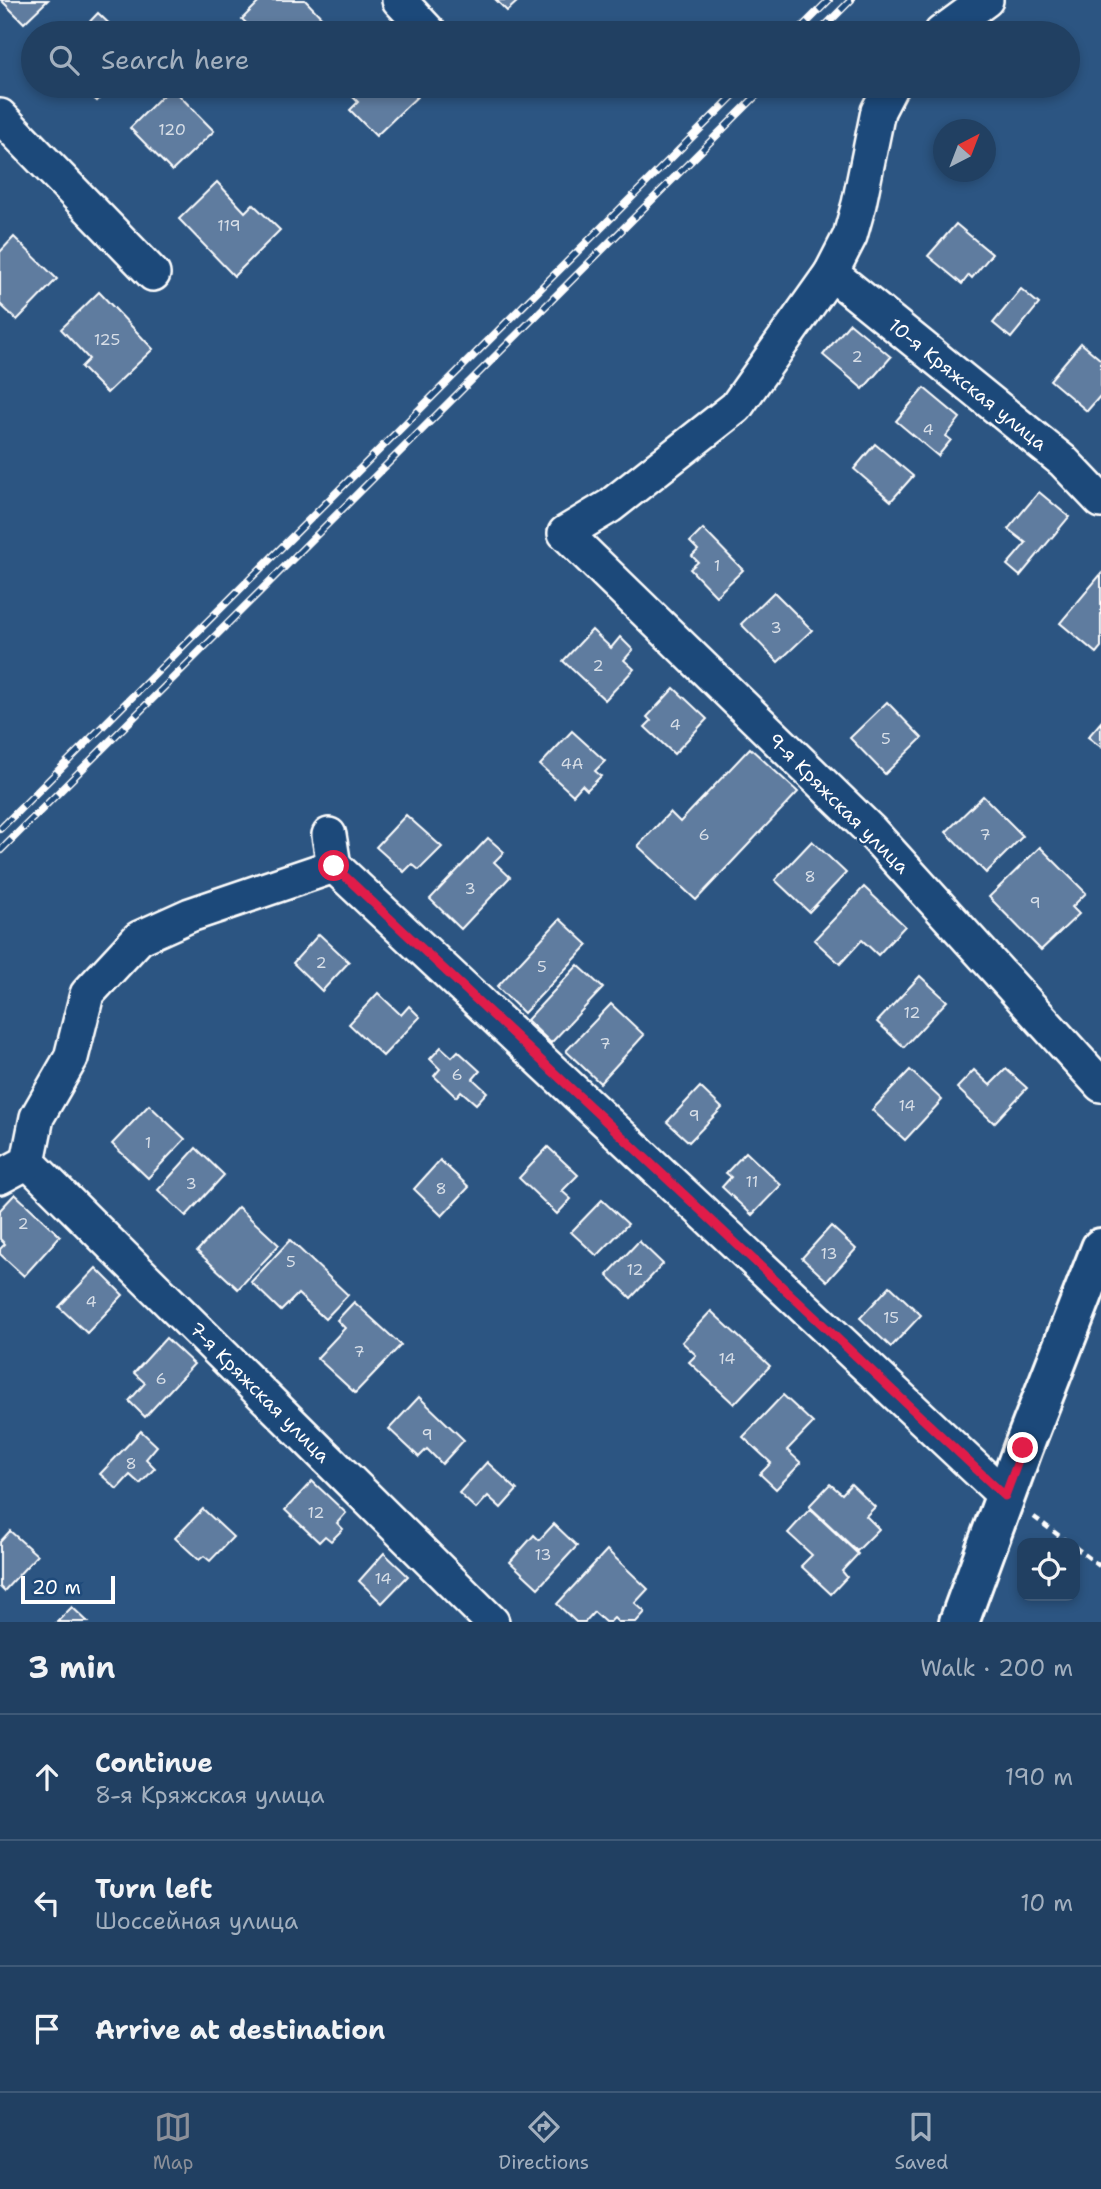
<!DOCTYPE html>
<meta charset="utf-8">
<style>
:root{--surface:#214062;--page:#294768;--text:#f1f3f6;--muted:#a2afbe;--line:#3e5977;--accent:#8c9099}
body{margin:0;font-family:"Shantell Sans",sans-serif;background:var(--page);color:var(--text)}
.controls{position:absolute;right:21px;bottom:21px;display:grid;overflow:hidden;border-radius:14px;box-shadow:0 4px 10px #0003}
.controls button{width:63px;height:63px;display:grid;place-items:center;padding:0;border:0;border-bottom:2px solid var(--line);background:var(--surface);color:var(--text);font:35px sans-serif}
.compass{position:absolute;left:933px;top:119px;width:63px;height:63px;border-radius:50%;background:var(--surface);box-shadow:0 4px 10px #0003;rotate:42deg}
.scale{position:absolute;left:21px;bottom:18px;width:94px;box-sizing:border-box;padding-left:7px;border:4px solid #fff;border-top:0;font-size:19px;line-height:24px;white-space:nowrap;color:#fff;-webkit-text-stroke:5px #1f4a7a;paint-order:stroke}
.stop{position:absolute;width:21px;height:21px;margin:-16px;border:5px solid #e11d48;border-radius:50%;background:#fff}
.stop.end{background:#e11d48;border-color:#fff;box-shadow:0 2px 7px #0008}
.list{margin:0;padding:0;list-style:none}
h2{display:flex;justify-content:space-between;align-items:center;height:91px;margin:0;padding:0 28px;font-size:30px}
h2 small{font-size:23px;font-weight:400;color:var(--muted)}
.list li{display:grid;grid-template-columns:46px 1fr auto;gap:21px;align-items:center;box-sizing:border-box;height:126px;padding:0 28px;border-top:2px solid var(--line)}
.list b{display:block;font-size:26px;white-space:nowrap}
.list p{margin:0;font-size:23px;white-space:nowrap;color:var(--muted)}
.list em{font-size:23px;font-style:normal;color:var(--muted)}
.icon{flex:none;width:38px;height:38px;fill:none;stroke:currentColor;stroke-width:2;stroke-linecap:round;stroke-linejoin:round}
.map{position:relative;flex:none;width:1101px;height:1622px;overflow:hidden}
.search{position:absolute;background:var(--surface);box-shadow:0 4px 10px #0003;left:21px;right:21px;top:21px;height:77px;display:flex;align-items:center;gap:18px;box-sizing:border-box;padding:0 24px;border-radius:38px;color:var(--muted);font-size:26px}
.sheet{height:469px;background:var(--surface)}
nav{display:flex;justify-content:space-around;align-items:center;box-sizing:border-box;height:98px;border-top:2px solid var(--line);background:var(--surface);font-size:19px;color:var(--muted)}
nav a{display:grid;justify-items:center;gap:4px}
nav .on{color:var(--accent)}
.map>svg:first-child{display:block}
</style>
<div class="map">
<svg width="1101" height="1622" viewBox="0 0 1101 1622">
<rect width="100%" height="100%" fill="#2c5582"/>
<filter id="ink" filterUnits="userSpaceOnUse"><feTurbulence type="fractalNoise" baseFrequency=".0143" numOctaves="2"/><feDisplacementMap in="SourceGraphic" scale="14" xChannelSelector="R" yChannelSelector="G"/><feConvolveMatrix kernelMatrix="1 2 1 2 8 2 1 2 1" color-interpolation-filters="sRGB"/></filter>
<g filter="url(#ink)">
<g fill="#5e7c9f" stroke="#fff" stroke-width="2">
<path d="M1,0H48L24,23Z"/>
<path d="M261,0H305L326,22L314,33H256L242,19Z"/>
<path d="M496,0H519L507,11Z"/>
<path d="M98,13L119,33H79Z"/>
<path d="M80,86H111L97,101Z"/>
<path d="M342,86H416L422,92L376,136L350,110L358,102Z"/>
<path d="M171,87L214,131L172,171L130,128Z"/>
<path d="M217,182L245,212L253,204L280,230L234,276L179,219Z"/>
<path d="M956,224L992,254L972,278L969,275L962,284L928,256Z"/>
<path d="M14,237L57,279L17,320L0,304V252Z"/>
<path d="M1021,289L1039,304L1011,338L993,323Z"/>
<path d="M99,292L153,349L107,393L81,367L89,359L61,329Z"/>
<path d="M850,323L891,357L863,389L823,355Z"/>
<path d="M1081,343L1101,360V395L1087,411L1050,380Z"/>
<path d="M924,388L960,418L946,436L951,440L938,456L896,421Z"/>
<path d="M875,444L913,476L891,501L854,469Z"/>
<path d="M1039,492L1069,517L1020,576L1007,565L1026,543L1008,529Z"/>
<path d="M703,529L743,570L716,596L690,569L698,562L692,556L698,550L690,542Z"/>
<path d="M1101,574V647L1096,653L1060,623Z"/>
<path d="M774,592L812,630L778,662L741,624Z"/>
<path d="M592,630L611,648L620,637L633,650L624,660L634,669L605,700L563,661Z"/>
<path d="M674,688L707,719L674,754L645,727L651,721L647,717Z"/>
<path d="M887,702L922,738L885,774L850,738Z"/>
<path d="M1101,722V747L1088,737Z"/>
<path d="M572,731L605,761L595,771L601,776L587,790L582,785L573,795L540,765Z"/>
<path d="M750,748L798,792L696,900L638,846L670,812L680,822Z"/>
<path d="M983,796L1023,836L986,873L946,832Z"/>
<path d="M406,815L442,847L419,870L412,864L404,872L376,847Z"/>
<path d="M488,838L504,852L494,862L510,877L461,929L430,899Z"/>
<path d="M812,841L846,873L809,912L775,880Z"/>
<path d="M1040,847L1086,893L1072,907L1079,914L1041,950L989,897Z"/>
<path d="M864,887L905,926L878,955L862,940L840,964L814,940Z"/>
<path d="M560,919L588,945L524,1013L497,987Z"/>
<path d="M319,934L349,962L322,991L293,963Z"/>
<path d="M578,965L603,988L551,1043L527,1020Z"/>
<path d="M920,976L947,1001L904,1047L877,1022Z"/>
<path d="M378,993L401,1015L409,1006L420,1017L383,1056L349,1024Z"/>
<path d="M611,1004L644,1035L600,1083L566,1051Z"/>
<path d="M441,1047L452,1057L458,1051L480,1071L473,1079L487,1092L476,1104L461,1091L456,1097L434,1076L440,1069L430,1059Z"/>
<path d="M1006,1069L1027,1088L994,1123L957,1088L974,1070L990,1085Z"/>
<path d="M910,1070L942,1100L905,1140L872,1110Z"/>
<path d="M700,1087L722,1108L689,1142L667,1122Z"/>
<path d="M149,1105L185,1139L148,1178L112,1144Z"/>
<path d="M548,1147L578,1175L562,1191L571,1199L557,1214L519,1178Z"/>
<path d="M196,1148L224,1175L186,1216L158,1190Z"/>
<path d="M746,1152L781,1185L752,1215L722,1187L731,1177L726,1173Z"/>
<path d="M440,1160L469,1187L442,1216L414,1189Z"/>
<path d="M15,1194L60,1236L24,1276L0,1254V1249L5,1244L0,1239V1210Z"/>
<path d="M602,1200L628,1224L597,1256L571,1232Z"/>
<path d="M238,1207L279,1245L238,1289L197,1251Z"/>
<path d="M831,1226L856,1249L827,1281L802,1258Z"/>
<path d="M290,1240L348,1295L325,1319L298,1294L281,1311L251,1282Z"/>
<path d="M639,1241L663,1264L631,1298L607,1275Z"/>
<path d="M96,1268L123,1295L87,1333L59,1307Z"/>
<path d="M890,1286L921,1315L891,1347L860,1318Z"/>
<path d="M354,1302L401,1345L355,1393L317,1358L345,1328L337,1320Z"/>
<path d="M711,1311L770,1366L734,1404L689,1362L696,1355L682,1342Z"/>
<path d="M166,1338L194,1364L145,1417L129,1401L145,1383L134,1373Z"/>
<path d="M783,1395L813,1423L787,1450L801,1463L776,1489L760,1474L771,1463L743,1437Z"/>
<path d="M419,1397L464,1440L442,1464L427,1449L419,1457L389,1429Z"/>
<path d="M141,1431L157,1446L146,1459L155,1468L140,1484L130,1475L117,1489L100,1474Z"/>
<path d="M487,1462L517,1490L501,1508L488,1496L476,1509L459,1493Z"/>
<path d="M312,1481L346,1513L337,1523L343,1529L331,1541L325,1536L319,1542L285,1510Z"/>
<path d="M830,1484L842,1494L851,1484L875,1507L866,1516L879,1529L857,1551L809,1506Z"/>
<path d="M203,1509L233,1537L210,1561L204,1556L199,1560L175,1538Z"/>
<path d="M810,1509L858,1554L842,1571L847,1577L831,1594L801,1566L812,1555L788,1533Z"/>
<path d="M554,1524L577,1546L538,1588L510,1562L534,1535L539,1540Z"/>
<path d="M10,1531L37,1555L4,1591L0,1587V1542Z"/>
<path d="M607,1550L648,1589L635,1603L645,1612L636,1622H618L614,1618L610,1622H605L594,1612L585,1622H576L557,1604Z"/>
<path d="M384,1553L408,1576L382,1603L359,1581Z"/>
<path d="M72,1607L88,1622H57Z"/>
</g>
<g fill="none" stroke-linecap="round" stroke-linejoin="round">
<defs>
<g id="minor">
<path d="M399,0L429,32"/>
<path d="M941,33L986,0"/>
<path d="M891,86L878,111L859,204L850,236L831,273L736,407L610,506L565,533L870,830L1101,1085"/>
<path d="M0,116L153,274"/>
<path d="M831,273L1063,461L1101,501"/>
<path d="M334,866L1005,1496"/>
<path d="M28,1162L492,1622"/>
<path d="M0,1177L28,1162L37,1117L71,1058L87,994L139,938L190,915L334,866L329,835"/>
</g>
<path id="major" d="M959,1622L1023,1448L1101,1248"/>
</defs>
<use href="#minor" stroke="#fff" stroke-width="38"/>
<use href="#major" stroke="#fff" stroke-width="44"/>
<g stroke="#fff" stroke-width="4.5" stroke-dasharray="7 5" stroke-linecap="butt">
<path d="M1034,1517L1069,1543"/>
<path d="M1075,1547L1101,1567"/>
</g>
<use href="#minor" stroke="#1f4a7a" stroke-width="33"/>
<use href="#major" stroke="#1f4a7a" stroke-width="38"/>
<defs>
<g id="rail">
<path d="M796,33L829,0"/>
<path d="M818,33L851,0"/>
<path d="M0,829L743,86"/>
<path d="M0,851L766,86"/>
</g>
</defs>
<use href="#rail" stroke="#fff" stroke-width="8"/>
<use href="#rail" stroke="#1f4a7a" stroke-width="5" stroke-dasharray="16" stroke-linecap="butt"/>
</g>
</g>
<g fill="none" stroke-linecap="round" stroke-linejoin="round" filter="url(#ink)">
<path stroke="#e11d48" stroke-width="9" d="M334,866L1005,1496L1023,1448"/>
</g>
<g text-anchor="middle" stroke-width="5" stroke-linejoin="round" paint-order="stroke">
<g font-size="16" fill="#d7dee7">
<text x="172" y="135">120</text>
<text x="229" y="231">119</text>
<text x="107" y="345">125</text>
<text x="857" y="362">2</text>
<text x="928" y="435">4</text>
<text x="717" y="571">1</text>
<text x="776" y="633">3</text>
<text x="598" y="671">2</text>
<text x="675" y="730">4</text>
<text x="886" y="744">5</text>
<text x="572" y="769">4А</text>
<text x="704" y="840">6</text>
<text x="985" y="840">7</text>
<text x="810" y="882">8</text>
<text x="470" y="894">3</text>
<text x="1035" y="908">9</text>
<text x="321" y="968">2</text>
<text x="542" y="972">5</text>
<text x="912" y="1018">12</text>
<text x="605" y="1049">7</text>
<text x="457" y="1080">6</text>
<text x="907" y="1111">14</text>
<text x="694" y="1121">9</text>
<text x="148" y="1148">1</text>
<text x="752" y="1187">11</text>
<text x="191" y="1189">3</text>
<text x="441" y="1194">8</text>
<text x="23" y="1229">2</text>
<text x="829" y="1259">13</text>
<text x="291" y="1267">5</text>
<text x="635" y="1275">12</text>
<text x="91" y="1307">4</text>
<text x="891" y="1323">15</text>
<text x="359" y="1357">7</text>
<text x="727" y="1364">14</text>
<text x="161" y="1384">6</text>
<text x="427" y="1440">9</text>
<text x="131" y="1469">8</text>
<text x="316" y="1518">12</text>
<text x="543" y="1560">13</text>
<text x="383" y="1584">14</text>
</g>
<g font-size="19" fill="#fff" stroke="#1f4a7a">
<text transform="translate(968 384) rotate(39)" y="7">10-я Кряжская улица</text>
<text transform="translate(839 803) rotate(45)" y="7">9-я Кряжская улица</text>
<text transform="translate(260 1392) rotate(45)" y="7">7-я Кряжская улица</text>
</g>
</g>
</svg>
<div class="controls">
<button><svg class="icon" aria-label="locate" viewBox="0 0 24 24"><circle cx="12" cy="12" r="6"/><path d="M12 2v4M12 18v4M2 12h4M18 12h4"/></svg></button>
</div>
<svg class="compass" viewBox="-18 -18 36 36"><path d="M0-13l5 13h-10z" fill="#e53935"/><path d="M0 13l5-13h-10z" fill="#a2afbe"/></svg>
<div class="scale">20 m</div>
<div class="stop" style="left:334px;top:866px"></div>
<div class="stop end" style="left:1023px;top:1448px"></div>
<div class="search"><svg class="icon" aria-label="search" viewBox="0 0 24 24"><circle cx="10" cy="10" r="6"/><path d="M15 15l6 6"/></svg>Search here</div>
</div>
<section class="sheet">
<h2>3 min<small>Walk · 200 m</small></h2>
<ul class="list">
<li><svg class="icon" aria-label="ahead" viewBox="0 0 24 24"><path d="M12 20V5M6 11l6-6 6 6"/></svg><div><b>Continue</b><p>8-я Кряжская улица</p></div><em>190 m</em></li>
<li><svg class="icon" aria-label="left" viewBox="0 0 24 24"><path d="M17 20v-9H6M10 6l-5 5 5 5"/></svg><div><b>Turn left</b><p>Шоссейная улица</p></div><em>10 m</em></li>
<li><svg class="icon" aria-label="arrive" viewBox="0 0 24 24"><path d="M6 21V4h12l-3 4 3 4H6"/></svg><div><b>Arrive at destination</b></div></li>
</ul>
</section>
<nav>
<a class="on"><svg class="icon" aria-label="map" viewBox="0 0 24 24"><path d="M3 6l6-2 6 2 6-2v14l-6 2-6-2-6 2zM9 4v14M15 6v14"/></svg>Map</a>
<a><svg class="icon" aria-label="directions" viewBox="0 0 24 24"><path d="M12 3l9 9-9 9-9-9zM9 14v-3h6M13 9l2 2-2 2"/></svg>Directions</a>
<a><svg class="icon" aria-label="saved" viewBox="0 0 24 24"><path d="M7 4h10v16l-5-4-5 4z"/></svg>Saved</a>
</nav>
